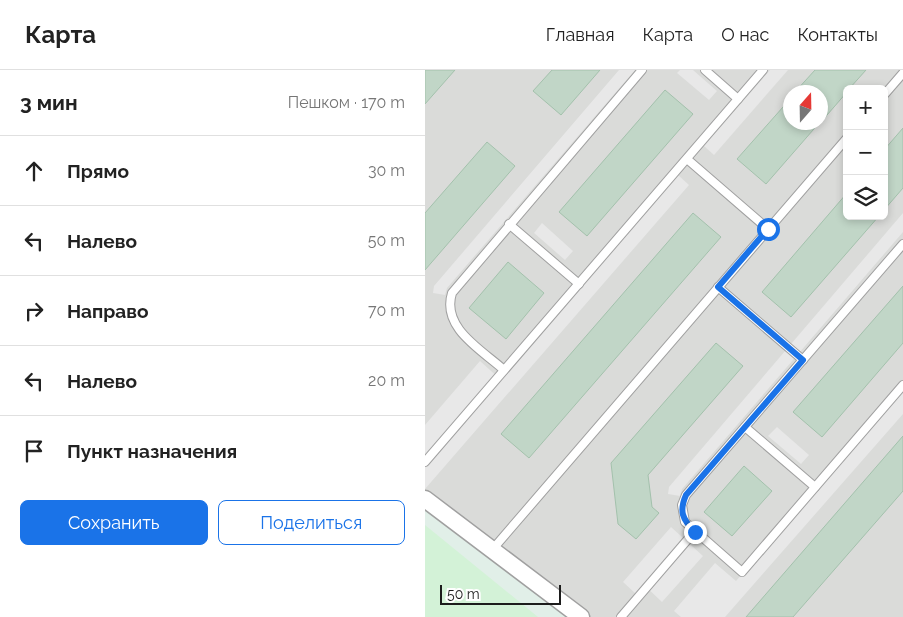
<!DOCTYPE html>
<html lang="ru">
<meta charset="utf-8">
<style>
:root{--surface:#fff;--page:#f6f6f6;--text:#222;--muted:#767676;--line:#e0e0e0;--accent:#1a73e8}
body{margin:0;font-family:Raleway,sans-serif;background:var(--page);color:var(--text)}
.controls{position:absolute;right:15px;top:15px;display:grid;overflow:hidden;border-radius:8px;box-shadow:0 2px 8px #0003}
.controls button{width:45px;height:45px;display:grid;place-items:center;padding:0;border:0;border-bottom:1px solid var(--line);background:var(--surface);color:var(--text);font:25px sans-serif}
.compass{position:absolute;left:358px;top:15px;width:45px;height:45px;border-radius:50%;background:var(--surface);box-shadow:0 2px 8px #0003;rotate:20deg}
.scale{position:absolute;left:15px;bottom:12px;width:121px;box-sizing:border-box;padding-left:5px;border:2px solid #1c1c1c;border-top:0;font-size:14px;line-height:18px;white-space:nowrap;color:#1c1c1c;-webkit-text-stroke:4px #fff;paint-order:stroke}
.stop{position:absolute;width:15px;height:15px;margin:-11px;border:4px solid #1a73e8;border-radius:50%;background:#fff}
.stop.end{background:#1a73e8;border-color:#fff;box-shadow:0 1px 5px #0008}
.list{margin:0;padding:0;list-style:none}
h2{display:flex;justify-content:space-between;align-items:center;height:65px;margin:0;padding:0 20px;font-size:21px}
h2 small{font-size:16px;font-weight:400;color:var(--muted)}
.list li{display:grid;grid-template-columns:32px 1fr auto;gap:15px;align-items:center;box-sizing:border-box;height:70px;padding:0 20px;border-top:1px solid var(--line)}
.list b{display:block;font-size:19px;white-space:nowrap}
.list em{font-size:16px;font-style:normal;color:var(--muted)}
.actions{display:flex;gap:10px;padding:15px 20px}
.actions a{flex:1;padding:11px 0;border:1px solid var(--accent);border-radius:8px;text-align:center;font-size:18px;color:var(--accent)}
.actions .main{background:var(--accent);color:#fff}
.icon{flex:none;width:28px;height:28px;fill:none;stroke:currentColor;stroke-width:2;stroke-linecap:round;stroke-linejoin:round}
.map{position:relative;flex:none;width:478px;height:547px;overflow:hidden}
header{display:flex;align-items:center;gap:30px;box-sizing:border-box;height:70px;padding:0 25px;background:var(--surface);border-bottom:1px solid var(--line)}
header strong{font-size:24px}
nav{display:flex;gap:28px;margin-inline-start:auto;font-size:18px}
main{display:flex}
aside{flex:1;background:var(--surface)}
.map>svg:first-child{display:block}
</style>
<header>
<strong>Карта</strong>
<nav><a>Главная</a><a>Карта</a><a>О нас</a><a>Контакты</a></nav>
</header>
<main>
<aside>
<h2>3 мин<small>Пешком · 170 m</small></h2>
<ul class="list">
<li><svg class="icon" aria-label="ahead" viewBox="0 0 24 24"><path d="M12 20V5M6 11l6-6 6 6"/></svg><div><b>Прямо</b></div><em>30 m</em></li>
<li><svg class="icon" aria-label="left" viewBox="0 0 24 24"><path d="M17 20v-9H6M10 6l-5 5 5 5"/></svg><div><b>Налево</b></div><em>50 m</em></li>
<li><svg class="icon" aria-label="right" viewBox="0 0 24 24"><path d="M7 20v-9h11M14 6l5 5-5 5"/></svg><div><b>Направо</b></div><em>70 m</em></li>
<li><svg class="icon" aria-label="left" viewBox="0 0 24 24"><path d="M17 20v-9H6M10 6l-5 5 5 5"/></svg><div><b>Налево</b></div><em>20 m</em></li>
<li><svg class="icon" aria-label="arrive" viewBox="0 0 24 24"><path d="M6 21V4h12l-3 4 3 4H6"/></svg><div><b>Пункт назначения</b></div></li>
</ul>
<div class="actions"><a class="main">Сохранить</a><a>Поделиться</a></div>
</aside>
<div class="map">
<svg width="478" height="547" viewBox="0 0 478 547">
<rect width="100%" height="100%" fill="#e1efe8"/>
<path fill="#dadbd9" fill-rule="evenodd" d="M0,0H478V547H146L0,438ZM422,19H459V146H422ZM366,22H396V52H366Z"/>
<path fill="#d3f2d7" d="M0,455L113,547H0Z"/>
<g fill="#e8e8e8">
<path d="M194,0H210L22,218L20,225L8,223L9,216Z"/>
<path d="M255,0H268L292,21L284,30L252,3Z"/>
<path d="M345,0H363L289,85L279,76Z"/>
<path d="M253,105L264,115L0,419V355L55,291L76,310Z"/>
<path d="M478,143V162L257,419L255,426L243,424L244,417Z"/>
<path d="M117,153L148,181L140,190L109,163Z"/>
<path d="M478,321V344L300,547H256L249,541L290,493L311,511Z"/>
<path d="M352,357L384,385L376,394L343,366Z"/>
<path d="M246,457L278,486L237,532L219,515L211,524L198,512Z"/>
</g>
<g fill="#c1d6c7" stroke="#a3c1ac">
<path d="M0,0H30L0,34Z"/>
<path d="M127,0H175L136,45L108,21Z"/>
<path d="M390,0H441L424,19H422V22L396,52V22H370Z"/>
<path d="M240,20L268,44L162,166L134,142Z"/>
<path d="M366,28V52H395L341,114L312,89Z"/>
<path d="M478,58V118L459,140V80Z"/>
<path d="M62,72L90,96L0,200V143Z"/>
<path d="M422,123V146H454L366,247L337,222Z"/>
<path d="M268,143L296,167L104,388L76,364Z"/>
<path d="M83,192L119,223L81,269L44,238Z"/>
<path d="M478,216V273L397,367L368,342Z"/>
<path d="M291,273L318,296L223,405L227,437L234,443L211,469L193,454L186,393Z"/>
<path d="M478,366V421L368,547H321Z"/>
<path d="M319,396L347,421L307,466L279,442Z"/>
</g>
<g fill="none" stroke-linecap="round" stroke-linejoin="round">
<defs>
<g id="lane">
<path d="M280,0L313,29"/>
<path d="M459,25L478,3"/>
<path d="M262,89L343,159"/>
<path d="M84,154L154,214"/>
<path d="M478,174L261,425L257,435L260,452L317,502L478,315"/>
<path d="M293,217L378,290"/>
<path d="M79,300C57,280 16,258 27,223L217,0"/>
<path d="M320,357L390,417"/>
<path d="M0,392L338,0"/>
<path d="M67,480L422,68"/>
<path d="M196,547L270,461"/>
</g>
<path id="street" d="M0,429L156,547"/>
</defs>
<use href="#lane" stroke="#a0a0a0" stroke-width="10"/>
<use href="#street" stroke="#a0a0a0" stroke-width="19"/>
<use href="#lane" stroke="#fff" stroke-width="8"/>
<use href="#street" stroke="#fff" stroke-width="16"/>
</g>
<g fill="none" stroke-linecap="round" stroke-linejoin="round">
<path stroke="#1a73e8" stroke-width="6" d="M270,462C257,449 254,441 261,425L378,290L293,217L343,159"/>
</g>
</svg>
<div class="controls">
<button>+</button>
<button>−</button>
<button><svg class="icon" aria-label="layers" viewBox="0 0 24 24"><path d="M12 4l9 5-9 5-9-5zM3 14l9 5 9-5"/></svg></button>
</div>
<svg class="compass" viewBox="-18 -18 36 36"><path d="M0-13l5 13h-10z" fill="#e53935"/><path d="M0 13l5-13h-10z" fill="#767676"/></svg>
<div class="scale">50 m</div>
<div class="stop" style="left:343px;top:159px"></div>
<div class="stop end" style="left:270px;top:462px"></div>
</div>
</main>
